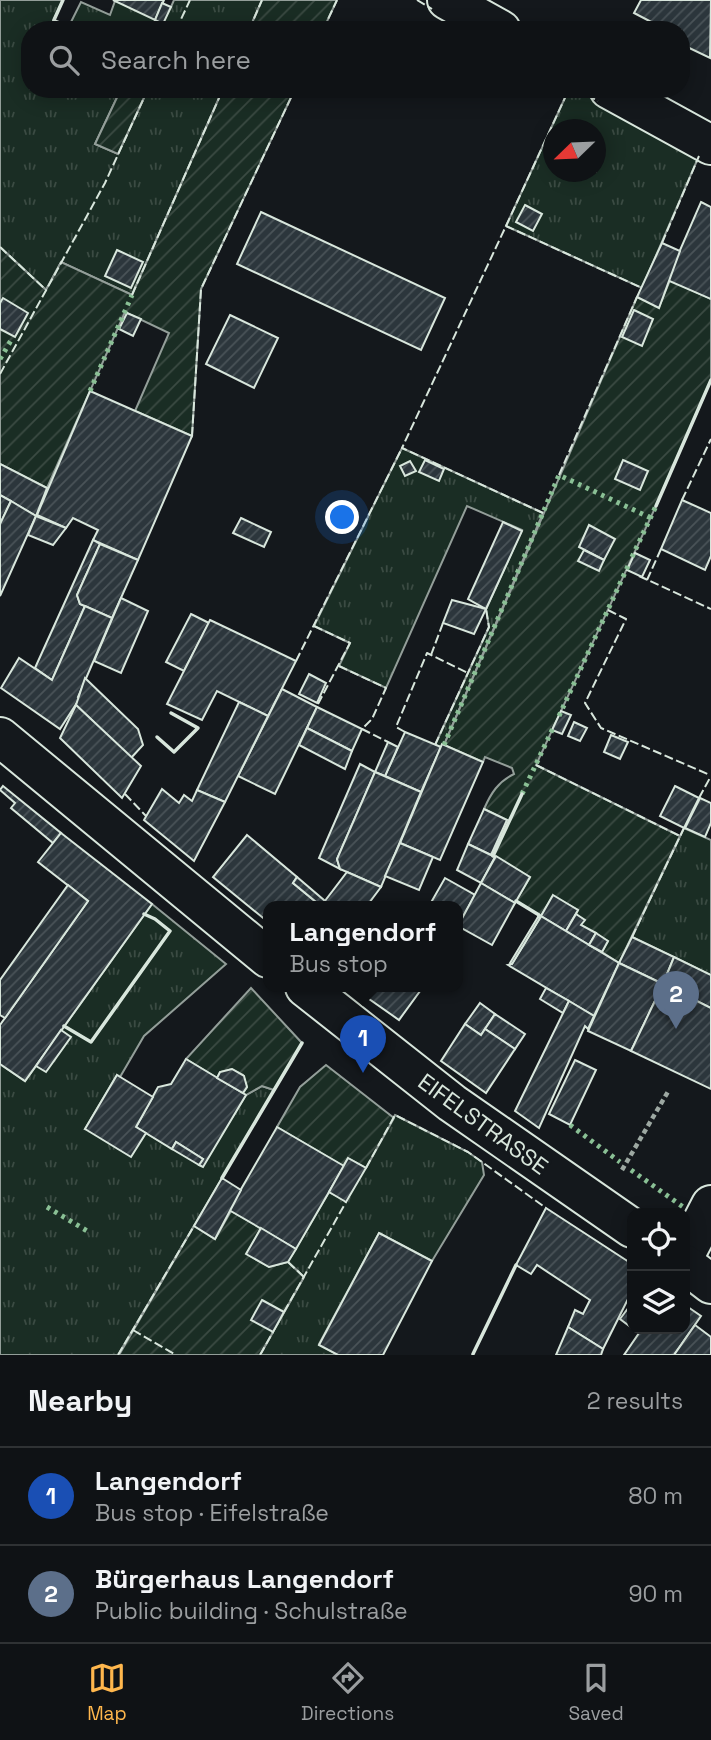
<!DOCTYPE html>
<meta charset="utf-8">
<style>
:root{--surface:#0f1215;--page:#1d2022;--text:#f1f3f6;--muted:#9b9ea0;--line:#2f3234;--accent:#ffb74d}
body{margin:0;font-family:"Space Grotesk",sans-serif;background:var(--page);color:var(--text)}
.controls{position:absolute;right:21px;bottom:21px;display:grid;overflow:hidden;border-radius:14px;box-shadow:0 4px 18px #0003}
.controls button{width:63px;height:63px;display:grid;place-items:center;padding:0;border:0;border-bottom:2px solid var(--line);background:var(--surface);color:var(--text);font:35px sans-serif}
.compass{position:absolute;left:543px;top:119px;width:63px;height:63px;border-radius:50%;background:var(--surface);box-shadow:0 4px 18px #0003;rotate:247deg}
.you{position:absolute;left:343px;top:518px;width:24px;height:24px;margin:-18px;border:5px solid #fff;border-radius:50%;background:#1a73e8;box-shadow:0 0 0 10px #1a73e833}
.badge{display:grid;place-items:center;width:46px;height:46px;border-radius:50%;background:var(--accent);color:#fff;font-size:23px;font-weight:700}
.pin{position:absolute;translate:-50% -58px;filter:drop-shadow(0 2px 4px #0008)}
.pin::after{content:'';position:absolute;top:37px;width:24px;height:21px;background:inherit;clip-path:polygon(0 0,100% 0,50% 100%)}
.popup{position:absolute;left:263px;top:901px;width:200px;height:91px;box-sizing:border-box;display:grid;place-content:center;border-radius:14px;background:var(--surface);filter:drop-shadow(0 2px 5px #0005);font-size:23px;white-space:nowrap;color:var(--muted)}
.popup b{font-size:26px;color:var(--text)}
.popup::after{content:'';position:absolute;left:50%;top:100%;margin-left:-14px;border:14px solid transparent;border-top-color:var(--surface)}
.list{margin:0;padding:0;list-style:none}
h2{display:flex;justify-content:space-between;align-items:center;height:91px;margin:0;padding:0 28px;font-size:30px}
h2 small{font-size:23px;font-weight:400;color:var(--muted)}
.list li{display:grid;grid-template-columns:46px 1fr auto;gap:21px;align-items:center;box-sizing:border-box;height:98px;padding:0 28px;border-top:2px solid var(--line)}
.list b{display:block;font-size:26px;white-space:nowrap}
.list p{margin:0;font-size:23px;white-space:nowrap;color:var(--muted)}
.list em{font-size:23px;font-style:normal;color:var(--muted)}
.icon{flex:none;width:38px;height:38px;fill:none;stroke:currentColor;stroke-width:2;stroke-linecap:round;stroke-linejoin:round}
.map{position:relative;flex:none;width:711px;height:1355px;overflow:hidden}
.search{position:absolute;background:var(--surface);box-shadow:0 4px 18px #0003;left:21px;right:21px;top:21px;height:77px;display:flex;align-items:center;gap:18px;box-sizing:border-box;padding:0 24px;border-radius:28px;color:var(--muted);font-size:26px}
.sheet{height:287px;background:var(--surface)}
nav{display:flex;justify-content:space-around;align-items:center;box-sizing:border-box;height:98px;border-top:2px solid var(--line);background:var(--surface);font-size:19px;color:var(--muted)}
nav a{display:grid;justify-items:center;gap:4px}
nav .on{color:var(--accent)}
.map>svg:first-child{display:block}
</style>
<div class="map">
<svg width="711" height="1355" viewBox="0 0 711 1355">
<defs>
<pattern id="grass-tufts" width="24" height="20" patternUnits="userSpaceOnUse" patternTransform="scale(1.75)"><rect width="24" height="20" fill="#1a2d24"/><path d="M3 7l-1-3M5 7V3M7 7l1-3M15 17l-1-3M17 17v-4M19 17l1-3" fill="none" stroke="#3b4b43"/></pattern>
<pattern id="garden-furrows" width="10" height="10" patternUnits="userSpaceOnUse" patternTransform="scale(1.75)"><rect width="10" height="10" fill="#1a2d24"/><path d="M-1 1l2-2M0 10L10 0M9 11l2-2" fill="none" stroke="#3b4b43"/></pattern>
<pattern id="building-hatch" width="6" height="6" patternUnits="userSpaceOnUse" patternTransform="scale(1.75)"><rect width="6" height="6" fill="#2c363c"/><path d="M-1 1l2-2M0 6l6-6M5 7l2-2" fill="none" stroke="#4a5358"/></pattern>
</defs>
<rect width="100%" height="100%" fill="#14181c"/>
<g fill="url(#grass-tufts)" stroke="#939e99" stroke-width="2" fill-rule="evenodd">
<path d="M0,0H63L49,30H30V72L26,79L30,81V89H121L95,144L118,154L148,89H223L132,295L61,262L46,290L0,247Z"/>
<path d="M174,0H262L249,30H67L81,2L110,15L115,1L171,7Z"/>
<path d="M569,89H576L699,156L642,288L506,226ZM554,130H596V172H554Z"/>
<path d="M402,448L543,513L444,745L441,747L435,745L489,627L486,609L522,530L467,506L386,688L339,666L350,643L314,626Z"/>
<path d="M684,828L711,840V975L632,937Z"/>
<path d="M152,904L226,964L144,1036L120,1077L117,1075L85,1129L146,1133L202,1166L246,1095L262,1086L274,1090L118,1355H0V1064L25,1081Z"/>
<path d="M395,1115L468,1152L482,1162L484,1175L432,1261L379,1233L319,1344L338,1355H260L304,1277L288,1262L329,1192L346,1201Z"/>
</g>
<g fill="url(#garden-furrows)" stroke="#939e99" stroke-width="2">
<path d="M262,0H337L323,30H249Z"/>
<path d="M121,89H148L118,154L95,144Z"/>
<path d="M223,89H295L201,289L192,436L135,411L169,333L125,312L47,488L0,464V247L46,290L61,262L132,295Z"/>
<path d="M670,280L711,299V380L656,506L536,765L680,836L619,963L602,952L608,941L581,925L576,914L578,910L553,896L541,916L516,901L530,877L491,855L507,820L484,809C491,793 498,782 514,774L512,768L485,757L483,762L444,745L637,297L659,307Z"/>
<path d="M251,988L302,1043L274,1090L262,1086L246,1095L243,1093L247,1087L243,1075L232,1069L220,1072L217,1078L186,1059Z"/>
<path d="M326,1065L394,1118L366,1168L348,1158L343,1166L277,1127L300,1087Z"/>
<path d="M231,1211L261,1228L247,1254L269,1267L288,1262L304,1277L260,1355H119L194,1226L215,1239Z"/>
</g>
<g fill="url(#building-hatch)" stroke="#d8e6dc" stroke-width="2">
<path d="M113,0H164L155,20Z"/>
<path d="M641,0H711L710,58L681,44V30H662L663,28L634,13Z"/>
<path d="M162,3L171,7L163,24L155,20Z"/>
<path d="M54,20L69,26L67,30H49Z"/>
<path d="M701,202L711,207V299L667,280Z"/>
<path d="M525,205L542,214L533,231L516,222Z"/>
<path d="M261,212L445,298L421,350L237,264Z"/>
<path d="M662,243L680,251L659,308L637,297Z"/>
<path d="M117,250L143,262L131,288L105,276Z"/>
<path d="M3,298L28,313L15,337L0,329V303Z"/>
<path d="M634,310L653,319L642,346L622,337Z"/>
<path d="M127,313L141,319L133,336L119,329Z"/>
<path d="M230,315L278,338L254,388L206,364Z"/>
<path d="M90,391L192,436L138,560L93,540L98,530L73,518L66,528L37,515Z"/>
<path d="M425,460L444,469L439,481L419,472Z"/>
<path d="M623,460L648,471L640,490L615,479Z"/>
<path d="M410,461L416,471L405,476L400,466Z"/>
<path d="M0,464L47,488L36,516L0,495Z"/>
<path d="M0,495L11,501L0,524Z"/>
<path d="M682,500L711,513V556L705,570L661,549Z"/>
<path d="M11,501L36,516L0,596V524Z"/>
<path d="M36,516L66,528L53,545L28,535Z"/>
<path d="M241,518L271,532L264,547L233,533Z"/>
<path d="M503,522L522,531L486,609L468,599Z"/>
<path d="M589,525L615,539L604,560L579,547Z"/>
<path d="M93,540L100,544L77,595L80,604L85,606L52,680L35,668Z"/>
<path d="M100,544L138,560L112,618L80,604L77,595Z"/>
<path d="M584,550L604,560L599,571L578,561Z"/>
<path d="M635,553L650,560L642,577L627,570Z"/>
<path d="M121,598L148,611L121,673L94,661Z"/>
<path d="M452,600L486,609L474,634L443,623Z"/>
<path d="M85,606L112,618L78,697L80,698L60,729L1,688L19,658L52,680Z"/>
<path d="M191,614L209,623L184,671L166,662Z"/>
<path d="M210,620L296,661L268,716L217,691L202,720L167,704Z"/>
<path d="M309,674L326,683L317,703L299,694Z"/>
<path d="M85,678L138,729L143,745L131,758L76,705Z"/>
<path d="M282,689L317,707L275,794L238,776Z"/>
<path d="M239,702L268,716L225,802L197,790Z"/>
<path d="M76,705L141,766L122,798L60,738Z"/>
<path d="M317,707L362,729L352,751L307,728Z"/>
<path d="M561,711L571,715L562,734L552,730Z"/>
<path d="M574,722L587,728L580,741L568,736Z"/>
<path d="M307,728L352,751L345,769L299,745Z"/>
<path d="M405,732L441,747L421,792L385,776Z"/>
<path d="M611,735L628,742L620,759L604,752Z"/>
<path d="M388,742L398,747L385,776L375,772Z"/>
<path d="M442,744L483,762L440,860L400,843Z"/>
<path d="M360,764L375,772L337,859L340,869L319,858Z"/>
<path d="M375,772L421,792L381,887L340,869L337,859Z"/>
<path d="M3,786L61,833L53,843L11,808L15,803L0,790Z"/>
<path d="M675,786L699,798L684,828L660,816Z"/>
<path d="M162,789L179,803L184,795L192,801L197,790L225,802L194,861L144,820Z"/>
<path d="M700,798L711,803V823L705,837L685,828Z"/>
<path d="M484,809L507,820L491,855L468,844Z"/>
<path d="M61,833L152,904L25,1081L0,1064V1025L88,901L38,862Z"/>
<path d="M247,835L297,877L293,883L321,906L347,872L381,887L366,907H268V922L213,877Z"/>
<path d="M400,843L433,857L419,890L385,876Z"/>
<path d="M468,844L495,857L481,883L457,870Z"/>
<path d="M496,856L530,877L515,903L481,883Z"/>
<path d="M297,877L325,901L321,906L293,883Z"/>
<path d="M445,878L475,895L458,926V907L429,906Z"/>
<path d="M481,883L515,903L492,945L458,926Z"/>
<path d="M68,885L88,901L5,1018L0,1015V980Z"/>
<path d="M553,895L578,910L566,931L541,916Z"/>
<path d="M576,914L585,920L581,925L596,933L589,945L566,931Z"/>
<path d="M539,915L619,963L594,1016L508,965L512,964L540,918L538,917Z"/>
<path d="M538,917L540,918L512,964L510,963Z"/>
<path d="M596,933L608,941L602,952L589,945Z"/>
<path d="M632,937L674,957L663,984L619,963Z"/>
<path d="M674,957L711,975V1008L663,984Z"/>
<path d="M619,963L663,984L631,1051L588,1031Z"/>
<path d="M663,984L711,1008V1089L631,1051Z"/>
<path d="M352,987H423L399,1020Z"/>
<path d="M546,988L569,1001L563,1013L540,999Z"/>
<path d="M569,1001L594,1016L588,1029L585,1026L539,1128L515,1111Z"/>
<path d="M480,1003L495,1014L481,1035L465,1024Z"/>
<path d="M495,1014L525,1034L515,1049L485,1029Z"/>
<path d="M465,1024L481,1035L485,1029L515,1049L486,1093L441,1061Z"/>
<path d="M61,1030L71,1037L46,1072L36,1066Z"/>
<path d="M186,1059L246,1095L203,1167L199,1165L203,1159L176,1142L172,1149L136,1127L158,1087L171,1084Z"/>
<path d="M575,1060L596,1070L570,1125L549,1114Z"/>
<path d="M232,1069L244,1076L247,1087L243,1093L217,1078L220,1072Z"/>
<path d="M117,1075L153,1097L136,1127L146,1133L131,1157L85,1129Z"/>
<path d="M277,1127L344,1166L296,1249L229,1210Z"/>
<path d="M176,1142L203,1159L199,1165L172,1149Z"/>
<path d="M348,1158L366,1168L346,1202L329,1192Z"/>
<path d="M222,1178L241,1190L215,1239L194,1226Z"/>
<path d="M546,1208L632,1264V1291L603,1349L568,1327L575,1310L583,1314L590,1300L537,1265L531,1274L516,1265Z"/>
<path d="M261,1228L296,1249L288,1262L269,1267L246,1254Z"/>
<path d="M379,1233L432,1261L383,1355H338L319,1345Z"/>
<path d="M262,1300L284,1312L273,1332L251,1320Z"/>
<path d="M632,1303V1328L620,1319Z"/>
<path d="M685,1305L701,1316L674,1355H624L639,1333L633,1329H685Z"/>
<path d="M695,1325L711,1337V1355H674Z"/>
<path d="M568,1327L603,1349L601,1355H556Z"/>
</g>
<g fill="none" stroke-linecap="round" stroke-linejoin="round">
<defs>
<g id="street">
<path d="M447,0L501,30"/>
<path d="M609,89L711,145"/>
<path d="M685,1255L711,1205"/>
</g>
<g id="primary">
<path d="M0,737L268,958"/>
<path d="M305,987L452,1103L632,1228"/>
<path d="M685,1264L711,1284"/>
</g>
</defs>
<use href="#street" stroke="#d8e6dc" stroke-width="42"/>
<use href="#primary" stroke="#d8e6dc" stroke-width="42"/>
<path stroke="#9da8a2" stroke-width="4.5" stroke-dasharray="5 3.5" stroke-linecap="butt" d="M622,1170L669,1090"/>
<use href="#street" stroke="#14181c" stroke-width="38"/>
<use href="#primary" stroke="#14181c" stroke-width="38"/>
<g stroke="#8ac095" stroke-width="5" stroke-dasharray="3.5 5" stroke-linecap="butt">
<path d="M0,359L13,337"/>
<path d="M90,391L132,295"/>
<path d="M632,557L656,506"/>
<path d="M559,716L628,566"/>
<path d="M444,745L559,475L651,518"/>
<path d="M522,794L553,728"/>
<path d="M570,1125L620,1162"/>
<path d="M631,1170L686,1209"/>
<path d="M47,1207L89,1232"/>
</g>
<g stroke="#d8e6dc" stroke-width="2" stroke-dasharray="9 3.5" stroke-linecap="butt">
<path d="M417,0L432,9"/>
<path d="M176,30L190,0"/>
<path d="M249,30L262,0"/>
<path d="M323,30L337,0"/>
<path d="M576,89L598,101"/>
<path d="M506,226L569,89"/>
<path d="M662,243L699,156"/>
<path d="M0,247L46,290"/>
<path d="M132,295L223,89"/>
<path d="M0,374L105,183L148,89"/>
<path d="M192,436L201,289L295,89"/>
<path d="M559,475L637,297"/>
<path d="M682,500L711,439"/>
<path d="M543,513L402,448L506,226L642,288"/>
<path d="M639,576L711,609"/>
<path d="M647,580L661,549"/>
<path d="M608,610L626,619L585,703L601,728L710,775"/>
<path d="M314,626L350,643L318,704"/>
<path d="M431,655L443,623"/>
<path d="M296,661L402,448"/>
<path d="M339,666L386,688L372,719L362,729L388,742"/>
<path d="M405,732L396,727L427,653L468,673"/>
<path d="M435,745L489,627L486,609"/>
<path d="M536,765L680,836"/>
<path d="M125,794L146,816"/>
<path d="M699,798L711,776"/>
<path d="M632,937L684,828"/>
<path d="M366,1168L395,1115L468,1152L546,1208"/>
<path d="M288,1262L304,1277"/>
<path d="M284,1312L346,1202"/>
<path d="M133,1330L176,1355"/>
<path d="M118,1355L194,1226"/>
<path d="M260,1355L273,1332"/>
</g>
<g stroke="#d8e6dc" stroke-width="3.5">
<path d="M54,20L63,0"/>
<path d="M656,506L711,380"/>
<path d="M157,737L174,752L198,728L171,713"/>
<path d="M493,856L522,794"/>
<path d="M516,901L539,915"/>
<path d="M64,1026L91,1042L170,931L155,919L144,914"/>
<path d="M222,1178L302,1043"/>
<path d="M473,1354L516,1265"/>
</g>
</g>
<g text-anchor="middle" stroke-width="5" stroke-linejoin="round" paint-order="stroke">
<g font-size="23" fill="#d8e6dc" stroke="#14181c">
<text transform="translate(483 1124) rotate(36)" y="8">EIFELSTRASSE</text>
</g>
</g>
</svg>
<div class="controls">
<button><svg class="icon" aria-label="locate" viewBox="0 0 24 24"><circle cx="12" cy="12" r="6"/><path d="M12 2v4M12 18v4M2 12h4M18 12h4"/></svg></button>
<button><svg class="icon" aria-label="layers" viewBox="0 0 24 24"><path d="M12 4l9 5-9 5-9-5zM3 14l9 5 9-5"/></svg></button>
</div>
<svg class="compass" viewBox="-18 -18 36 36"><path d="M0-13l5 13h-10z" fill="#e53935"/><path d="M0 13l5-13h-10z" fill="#9b9ea0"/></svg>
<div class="you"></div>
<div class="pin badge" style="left:363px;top:1073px;background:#1a4fb4">1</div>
<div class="popup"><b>Langendorf</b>Bus stop</div>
<div class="pin badge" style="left:676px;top:1029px;background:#5c6f8a">2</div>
<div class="search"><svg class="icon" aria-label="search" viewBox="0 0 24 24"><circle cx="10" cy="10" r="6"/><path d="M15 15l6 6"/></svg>Search here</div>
</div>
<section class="sheet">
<h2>Nearby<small>2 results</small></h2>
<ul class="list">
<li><span class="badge" style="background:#1a4fb4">1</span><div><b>Langendorf</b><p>Bus stop · Eifelstraße</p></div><em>80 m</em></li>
<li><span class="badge" style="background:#5c6f8a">2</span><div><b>Bürgerhaus Langendorf</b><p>Public building · Schulstraße</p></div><em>90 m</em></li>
</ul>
</section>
<nav>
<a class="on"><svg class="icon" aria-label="map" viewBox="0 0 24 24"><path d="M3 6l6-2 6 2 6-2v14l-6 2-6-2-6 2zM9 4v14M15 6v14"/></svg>Map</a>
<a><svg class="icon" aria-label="directions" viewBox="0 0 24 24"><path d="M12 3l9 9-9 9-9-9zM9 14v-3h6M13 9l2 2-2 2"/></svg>Directions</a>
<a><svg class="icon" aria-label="saved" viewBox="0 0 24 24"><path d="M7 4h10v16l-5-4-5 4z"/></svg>Saved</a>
</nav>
